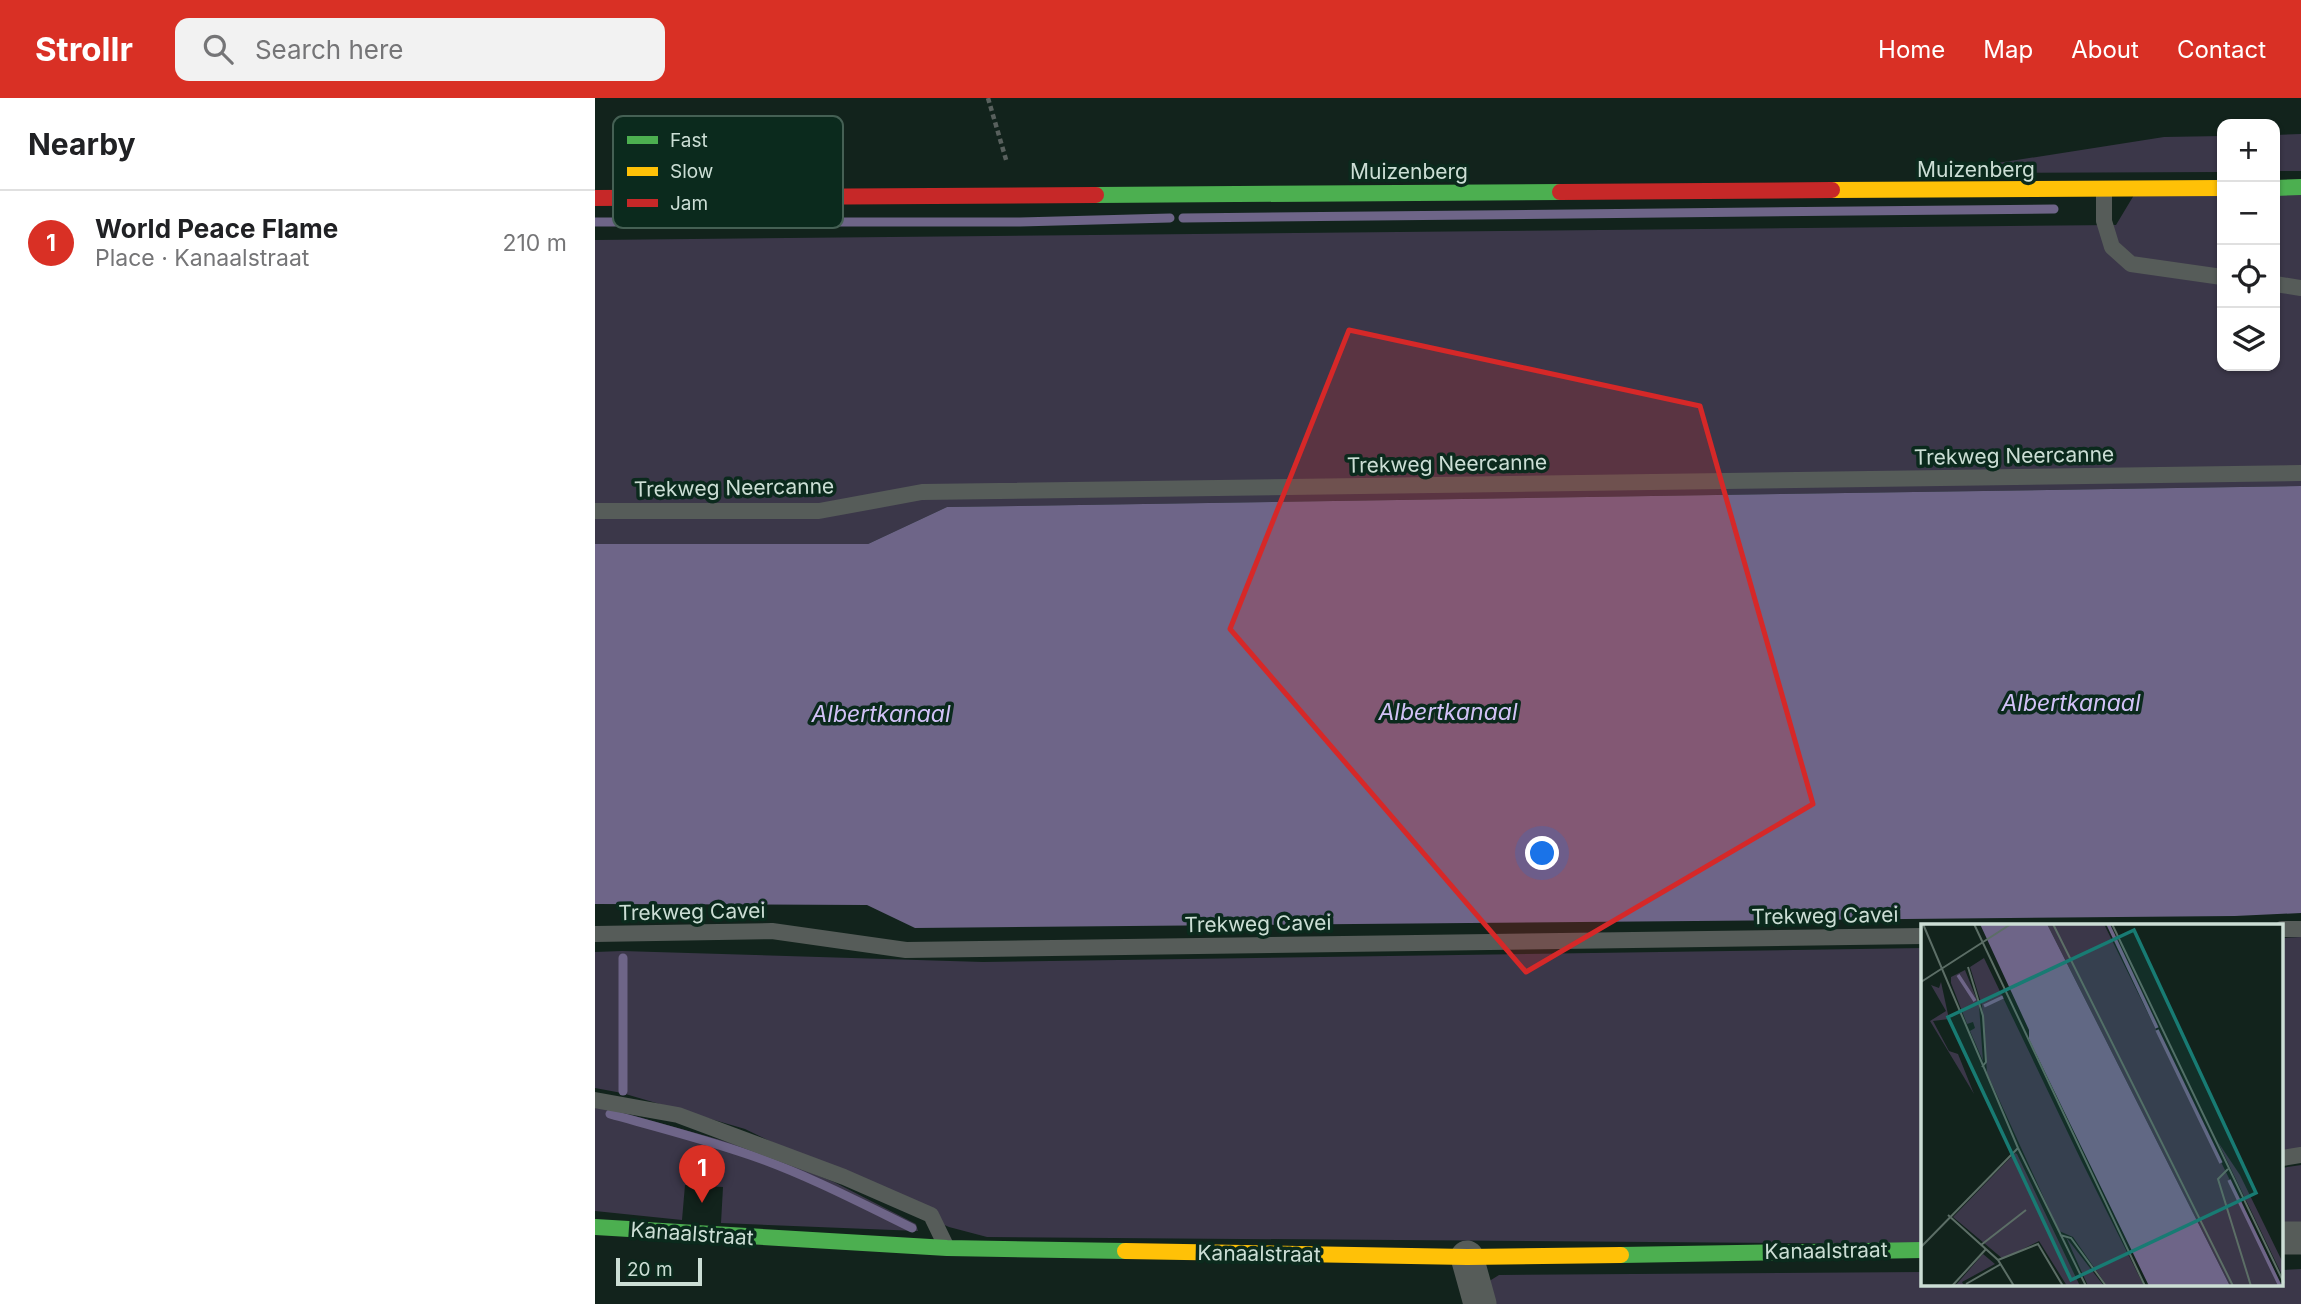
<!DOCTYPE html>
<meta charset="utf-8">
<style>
:root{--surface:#fff;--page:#f2f2f2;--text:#202124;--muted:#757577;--line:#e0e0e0;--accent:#d93025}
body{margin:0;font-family:Inter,sans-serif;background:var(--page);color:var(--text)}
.controls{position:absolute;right:21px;top:21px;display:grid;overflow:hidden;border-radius:14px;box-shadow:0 2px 5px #0004}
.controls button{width:63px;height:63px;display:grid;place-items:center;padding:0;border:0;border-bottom:2px solid var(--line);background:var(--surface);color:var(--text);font:35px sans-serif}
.scale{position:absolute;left:21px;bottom:18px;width:86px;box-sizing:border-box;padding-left:7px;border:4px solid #ccded5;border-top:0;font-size:19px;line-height:24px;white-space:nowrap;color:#ccded5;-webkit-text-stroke:5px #0b2a1d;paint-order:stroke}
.you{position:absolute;left:948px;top:756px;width:24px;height:24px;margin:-18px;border:5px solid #fff;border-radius:50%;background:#1a73e8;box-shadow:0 0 0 10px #1a73e833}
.badge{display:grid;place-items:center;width:46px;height:46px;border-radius:50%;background:var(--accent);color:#fff;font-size:23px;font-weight:700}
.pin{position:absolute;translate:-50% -58px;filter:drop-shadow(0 2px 4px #0008)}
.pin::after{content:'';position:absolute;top:37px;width:24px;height:21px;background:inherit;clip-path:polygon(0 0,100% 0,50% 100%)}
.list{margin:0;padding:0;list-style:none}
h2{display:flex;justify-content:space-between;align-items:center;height:91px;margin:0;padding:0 28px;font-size:30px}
h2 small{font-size:23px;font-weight:400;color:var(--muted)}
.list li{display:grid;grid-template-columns:46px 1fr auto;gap:21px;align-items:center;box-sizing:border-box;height:105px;padding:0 28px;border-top:2px solid var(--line)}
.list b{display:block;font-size:26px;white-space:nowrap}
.list p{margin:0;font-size:23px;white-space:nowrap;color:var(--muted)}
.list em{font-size:23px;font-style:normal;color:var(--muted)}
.icon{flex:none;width:38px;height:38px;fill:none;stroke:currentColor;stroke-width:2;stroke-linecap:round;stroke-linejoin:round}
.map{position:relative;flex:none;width:1706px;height:1206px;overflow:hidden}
header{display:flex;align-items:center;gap:42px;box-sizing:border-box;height:98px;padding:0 35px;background:var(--accent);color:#fff}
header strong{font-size:33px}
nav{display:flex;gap:38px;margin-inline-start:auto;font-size:24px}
.search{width:490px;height:63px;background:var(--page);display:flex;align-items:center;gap:18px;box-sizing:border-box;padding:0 24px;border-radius:14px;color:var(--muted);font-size:26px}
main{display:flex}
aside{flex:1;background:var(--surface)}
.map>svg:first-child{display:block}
</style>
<header>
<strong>Strollr</strong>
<div class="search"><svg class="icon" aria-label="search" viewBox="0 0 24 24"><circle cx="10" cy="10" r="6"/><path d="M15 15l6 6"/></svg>Search here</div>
<nav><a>Home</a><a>Map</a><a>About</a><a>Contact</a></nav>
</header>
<main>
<aside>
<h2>Nearby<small></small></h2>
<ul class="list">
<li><span class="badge">1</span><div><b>World Peace Flame</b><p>Place · Kanaalstraat</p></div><em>210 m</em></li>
</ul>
</aside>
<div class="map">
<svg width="1706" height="1206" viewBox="0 0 1706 1206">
<rect width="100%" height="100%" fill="#12231c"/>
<g fill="#3b3749">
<path d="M1706,36V73H1680V37Z"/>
<path d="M1627,38V74L1339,75L1569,39Z"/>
<path d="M1539,97H1627V268H1680V97H1706V388L352,409L273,446H0V142L1521,127Z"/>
<path d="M1706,839V1050L1687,1053V840Z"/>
<path d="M1328,850V1146L392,1139L354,1129L322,1115L150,1031L27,995L0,990V854L27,853L388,864Z"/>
<path d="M0,1010L15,1011L158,1051L239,1084L321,1126L323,1133L126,1125L128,1089L90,1087L87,1122L0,1113Z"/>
<path d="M1706,1067V1130L1687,1131V1070Z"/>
<path d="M1706,1171V1206H888V1187L904,1177L1328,1174V1187H1687V1172Z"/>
</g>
<path fill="#6e6588" d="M1706,388V815L1640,818L320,830L272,807L0,806V446H273L352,409Z"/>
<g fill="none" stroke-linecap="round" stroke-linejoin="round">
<g stroke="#6e6588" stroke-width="9">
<path d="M588,120L1459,111"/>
<path d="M0,124H425L575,120"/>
<path d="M28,993V860"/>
<path d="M15,1016C62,1029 109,1041 155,1057C210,1076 264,1104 317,1130"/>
</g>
<path stroke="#58605d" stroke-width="4.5" stroke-dasharray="5 3.5" stroke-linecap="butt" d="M393,0L412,65"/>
<g stroke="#565c59" stroke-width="16">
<path d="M1509,92V123L1517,149L1536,166L1627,179"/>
<path d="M1680,186L1706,190"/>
<path d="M0,413H224L327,394L1706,375"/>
<path d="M1687,831H1706"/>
<path d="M0,836L177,833L311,852L1328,838"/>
<path d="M0,1002L83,1017L249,1079L336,1117L351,1148"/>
<path d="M1687,1060L1706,1057"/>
</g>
<g stroke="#565c59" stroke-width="33">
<path d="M1687,1140H1706"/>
<path d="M872,1159L885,1206"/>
</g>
<g stroke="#4caf50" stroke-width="16">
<path d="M1680,90L1706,89"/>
<path d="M501,97L965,94"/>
<path d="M0,1129L352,1150L530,1153"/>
<path d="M1026,1157L1328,1152"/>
</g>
<g stroke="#ffc107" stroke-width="16">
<path d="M1237,92L1627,90"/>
<path d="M530,1153L872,1159L1026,1157"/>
</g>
<g stroke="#c62828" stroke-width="16">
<path d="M965,94L1237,92"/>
<path d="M0,100L501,97"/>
</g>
</g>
<path fill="#d62828" fill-opacity="0.2" stroke="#d62828" stroke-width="5" stroke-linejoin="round" d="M754,232L1105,308L1218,706L931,874L635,531Z"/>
<g text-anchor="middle" stroke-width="7" stroke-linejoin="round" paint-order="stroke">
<g font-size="21" fill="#ccded5" stroke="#0b2a1d">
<text x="1381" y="79">Muizenberg</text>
<text x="814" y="81">Muizenberg</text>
<text transform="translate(1419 358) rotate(-1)" y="7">Trekweg Neercanne</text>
<text transform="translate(852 366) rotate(-1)" y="7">Trekweg Neercanne</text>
<text transform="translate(139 390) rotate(-1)" y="7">Trekweg Neercanne</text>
<text transform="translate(97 814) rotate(-1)" y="7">Trekweg Cavei</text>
<text transform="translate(1230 818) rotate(-1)" y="7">Trekweg Cavei</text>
<text transform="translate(663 826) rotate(-1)" y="7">Trekweg Cavei</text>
<text transform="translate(97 1136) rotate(4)" y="7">Kanaalstraat</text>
<text transform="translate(1231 1153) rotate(-1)" y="7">Kanaalstraat</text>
<text transform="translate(664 1156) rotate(1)" y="7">Kanaalstraat</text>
</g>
<g font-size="23" font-style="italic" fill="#d2c2f7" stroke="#0b2a1d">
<text x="1476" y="613">Albertkanaal</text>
<text x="853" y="622">Albertkanaal</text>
<text x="286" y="624">Albertkanaal</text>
</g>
</g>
<g transform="translate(1326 826)">
<rect width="362" height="362" fill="#12231c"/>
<path d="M126,0H183L361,362H309ZM63,34L160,236L223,362H186L152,313L138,307L66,149L61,82L49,43ZM44,46L58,81L62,137L49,107L54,104L52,98L46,100L30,59V53ZM20,58L28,95L12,97L28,127L37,130L53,170L9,97L25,87L10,61L18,64ZM297,218L319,251L362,339V353ZM94,229L96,230L159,362H146L118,317L82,335L32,293ZM145,313L183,362H167ZM62,330L74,340L41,358L43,362H34Z" fill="#3b3749"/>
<path d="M59,0H126L309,362H228L108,115V106Z" fill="#6e6588"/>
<path fill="none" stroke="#6e6588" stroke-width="3.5" d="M187,0L236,104M37,51L54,77M63,82L82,73M236,106L300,239M308,256L359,362"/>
<path fill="none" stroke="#5c6e66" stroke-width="2" d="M2,0L97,224L165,362M53,0L224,362M132,0L312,362M191,0L363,359M47,43L62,92L65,138L61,143M0,58L90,0M307,245L297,255L330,362M27,291L77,336L93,362M139,311L150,314L185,362M60,321L105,286M0,323L97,224M77,336L117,320L142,362M45,360L80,340M31,362L65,325"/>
<path fill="#187b73" fill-opacity="0.15" stroke="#187b73" stroke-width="3.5" d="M213,6L335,269L150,356L27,93Z"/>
<rect width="362" height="362" fill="none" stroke="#ccded5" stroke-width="3.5"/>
</g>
<rect x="18" y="18" width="230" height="112" rx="10" fill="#0b2a1d" stroke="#456054" stroke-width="2"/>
<rect x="32" y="38" width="31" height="8" fill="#4caf50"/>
<rect x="32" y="69" width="31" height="9" fill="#ffc107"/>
<rect x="32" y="101" width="31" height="8" fill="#c62828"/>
<g font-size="19" fill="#ccded5">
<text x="75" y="49">Fast</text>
<text x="75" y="80">Slow</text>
<text x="75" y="112">Jam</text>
</g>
</svg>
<div class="controls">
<button>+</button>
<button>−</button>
<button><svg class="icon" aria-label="locate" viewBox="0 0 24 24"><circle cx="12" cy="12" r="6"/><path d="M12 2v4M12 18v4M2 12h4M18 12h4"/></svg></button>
<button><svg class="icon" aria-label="layers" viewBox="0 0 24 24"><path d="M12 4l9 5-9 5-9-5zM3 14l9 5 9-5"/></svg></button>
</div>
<div class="scale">20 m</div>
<div class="you"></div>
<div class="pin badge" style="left:107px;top:1105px">1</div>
</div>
</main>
